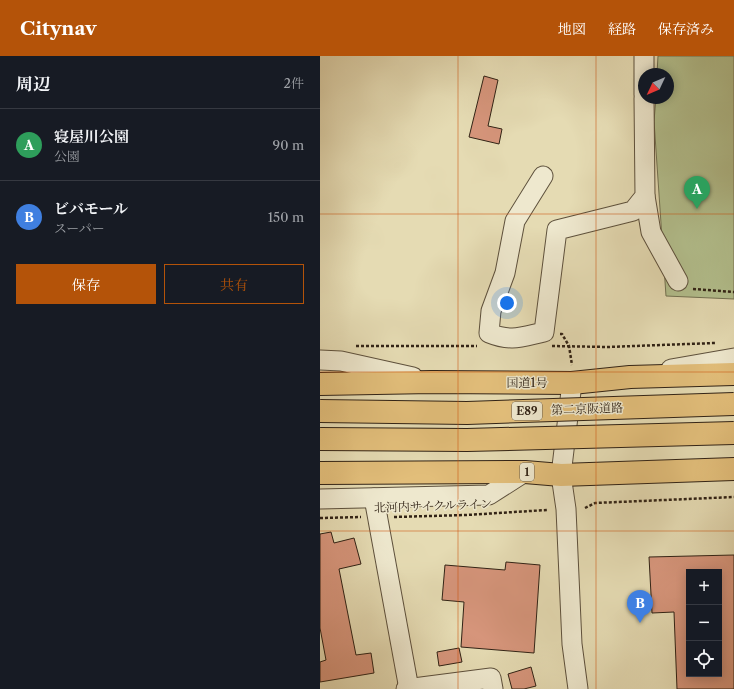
<!DOCTYPE html>
<html lang="ja">
<meta charset="utf-8">
<style>
:root{--surface:#171b24;--page:#242831;--text:#f1f3f6;--muted:#9ea1a6;--line:#363941;--accent:#b45309}
body{margin:0;font-family:"Libre Caslon Text","Noto Serif JP",serif;background:var(--page);color:var(--text)}
.controls{position:absolute;right:12px;bottom:12px;display:grid;overflow:hidden;border-radius:0px;box-shadow:0 2px 10px #0003}
.controls button{width:36px;height:36px;display:grid;place-items:center;padding:0;border:0;border-bottom:1px solid var(--line);background:var(--surface);color:var(--text);font:20px sans-serif}
.compass{position:absolute;left:318px;top:12px;width:36px;height:36px;border-radius:50%;background:var(--surface);box-shadow:0 2px 10px #0003;rotate:226deg}
.you{position:absolute;left:187px;top:247px;width:14px;height:14px;margin:-10px;border:3px solid #fff;border-radius:50%;background:#1a73e8;box-shadow:0 0 0 6px #1a73e833}
.badge{display:grid;place-items:center;width:26px;height:26px;border-radius:50%;background:var(--accent);color:#fff;font-size:13px;font-weight:700}
.pin{position:absolute;translate:-50% -33px;filter:drop-shadow(0 1px 2px #0008)}
.pin::after{content:'';position:absolute;top:21px;width:14px;height:12px;background:inherit;clip-path:polygon(0 0,100% 0,50% 100%)}
.list{margin:0;padding:0;list-style:none}
h2{display:flex;justify-content:space-between;align-items:center;height:52px;margin:0;padding:0 16px;font-size:17px}
h2 small{font-size:13px;font-weight:400;color:var(--muted)}
.list li{display:grid;grid-template-columns:26px 1fr auto;gap:12px;align-items:center;box-sizing:border-box;height:72px;padding:0 16px;border-top:1px solid var(--line)}
.list b{display:block;font-size:15px;white-space:nowrap}
.list p{margin:0;font-size:13px;white-space:nowrap;color:var(--muted)}
.list em{font-size:13px;font-style:normal;color:var(--muted)}
.actions{display:flex;gap:8px;padding:12px 16px}
.actions a{flex:1;padding:9px 0;border:1px solid var(--accent);border-radius:0px;text-align:center;font-size:14px;color:var(--accent)}
.actions .main{background:var(--accent);color:#fff}
.icon{flex:none;width:22px;height:22px;fill:none;stroke:currentColor;stroke-width:2;stroke-linecap:round;stroke-linejoin:round}
.map{position:relative;flex:none;width:414px;height:633px;overflow:hidden}
header{display:flex;align-items:center;gap:24px;box-sizing:border-box;height:56px;padding:0 20px;background:var(--accent);color:#fff}
header strong{font-size:19px}
nav{display:flex;gap:22px;margin-inline-start:auto;font-size:14px}
main{display:flex}
aside{flex:1;background:var(--surface)}
.map>svg:first-child{display:block}
</style>
<header>
<strong>Citynav</strong>
<nav><a>地図</a><a>経路</a><a>保存済み</a></nav>
</header>
<main>
<aside>
<h2>周辺<small>2件</small></h2>
<ul class="list">
<li><span class="badge" style="background:#2e9e5b">A</span><div><b>寝屋川公園</b><p>公園</p></div><em>90 m</em></li>
<li><span class="badge" style="background:#3f7fe0">B</span><div><b>ビバモール</b><p>スーパー</p></div><em>150 m</em></li>
</ul>
<div class="actions"><a class="main">保存</a><a>共有</a></div>
</aside>
<div class="map">
<svg width="414" height="633" viewBox="0 0 414 633">
<rect width="100%" height="100%" fill="#e5dbb3"/>
<filter id="stains"><feTurbulence type="fractalNoise" baseFrequency=".005" numOctaves="4"/><feColorMatrix values="0 0 0 0 .2 0 0 0 0 .09 0 0 0 0 .02 0 0 0 .5 -.17"/></filter>
<radialGradient id="worn" r=".72"><stop offset=".6" stop-color="#630" stop-opacity="0"/><stop offset="1" stop-color="#630" stop-opacity=".3"/></radialGradient>
<path fill="#b3c08e" stroke="#727152" d="M338,0H414V243L346,240L334,65L336,42H348V18H337Z"/>
<g fill="#d6957b" stroke="#302215" fill-rule="evenodd">
<path d="M164,20L178,24L168,70L182,73L179,88L149,81Z"/>
<path d="M11,476L14,487L34,482L41,508L19,513L36,599L51,597L54,617L0,626V606L6,604L0,572V478Z"/>
<path d="M414,499V633H357L354,556L332,557L329,501ZM369,516H399V618H369Z"/>
<path d="M186,506L220,509L214,597L141,591L144,546L122,544L125,509L185,514Z"/>
<path d="M139,592L142,606L119,610L117,596Z"/>
<path d="M211,611L216,630L204,633H192L188,618Z"/>
</g>
<g fill="none" stroke-linecap="round" stroke-linejoin="round">
<defs>
<g id="minor">
<path d="M324,0V39"/>
<path d="M223,120L195,165L185,217L171,255L169,277C191,286 201,281 224,276L237,174L313,155L325,140L324,42"/>
<path d="M325,140L331,176L358,225"/>
<path d="M0,304L21,305L93,321"/>
<path d="M351,313L414,302"/>
<path d="M252,327L241,419L246,453L252,588L258,633"/>
<path d="M54,442L89,633"/>
<path d="M0,443L169,439L205,416"/>
<path d="M86,633L171,622L173,633"/>
</g>
<g id="highway">
<path d="M0,328L112,326L252,327L310,321L414,318"/>
<path d="M0,417L205,416L241,419L414,413"/>
</g>
</defs>
<use href="#minor" stroke="#5d503c" stroke-width="21"/>
<use href="#highway" stroke="#302215" stroke-width="24"/>
<g stroke="#302215" stroke-width="2.5" stroke-dasharray="3 2" stroke-linecap="butt">
<path d="M373,233L414,236"/>
<path d="M240,278H242L249,290L252,309"/>
<path d="M36,290H157"/>
<path d="M232,290L288,291L395,287"/>
<path d="M265,452L275,447L414,441"/>
<path d="M74,461L146,459L227,454"/>
<path d="M0,462L41,461"/>
</g>
<use href="#minor" stroke="#eee8ce" stroke-width="19"/>
<use href="#highway" stroke="#e2be7a" stroke-width="22"/>
<defs>
<g id="highway-bridge">
<path d="M0,355L147,357L414,348"/>
<path d="M0,383L147,384L414,377"/>
</g>
</defs>
<use href="#highway-bridge" stroke="#302215" stroke-width="24" stroke-linecap="butt"/>
<use href="#highway-bridge" stroke="#e2be7a" stroke-width="22"/>
</g>
<path fill="none" stroke="#cc510d" stroke-width="1" stroke-opacity="0.55" d="M138,0V633M276,0V633M0,158H414M0,316H414M0,475H414"/>
<g text-anchor="middle" stroke-width="3" stroke-linejoin="round" paint-order="stroke">
<g fill="#eee8ce" stroke="#695d4c" stroke-width="1">
<rect x="192" y="346" width="30" height="18" rx="3"/>
<rect x="200" y="407" width="14" height="18" rx="3"/>
</g>
<g font-size="11" font-weight="bold" fill="#302215">
<text x="207" y="359">E89</text>
<text x="207" y="420">1</text>
</g>
<g font-size="12" fill="#302215" stroke="#eee8ce">
<text x="207" y="331">国道1号</text>
<text transform="translate(267 353) rotate(-2)" y="4">第二京阪道路</text>
<text transform="translate(113 450) rotate(-2)" y="4">北河内サイクルライン</text>
</g>
</g>
<rect width="100%" height="100%" filter="url(#stains)"/>
<rect width="100%" height="100%" fill="url(#worn)"/>
</svg>
<div class="controls">
<button>+</button>
<button>−</button>
<button><svg class="icon" aria-label="locate" viewBox="0 0 24 24"><circle cx="12" cy="12" r="6"/><path d="M12 2v4M12 18v4M2 12h4M18 12h4"/></svg></button>
</div>
<svg class="compass" viewBox="-18 -18 36 36"><path d="M0-13l5 13h-10z" fill="#e53935"/><path d="M0 13l5-13h-10z" fill="#9ea1a6"/></svg>
<div class="you"></div>
<div class="pin badge" style="left:377px;top:153px;background:#2e9e5b">A</div>
<div class="pin badge" style="left:320px;top:567px;background:#3f7fe0">B</div>
</div>
</main>
